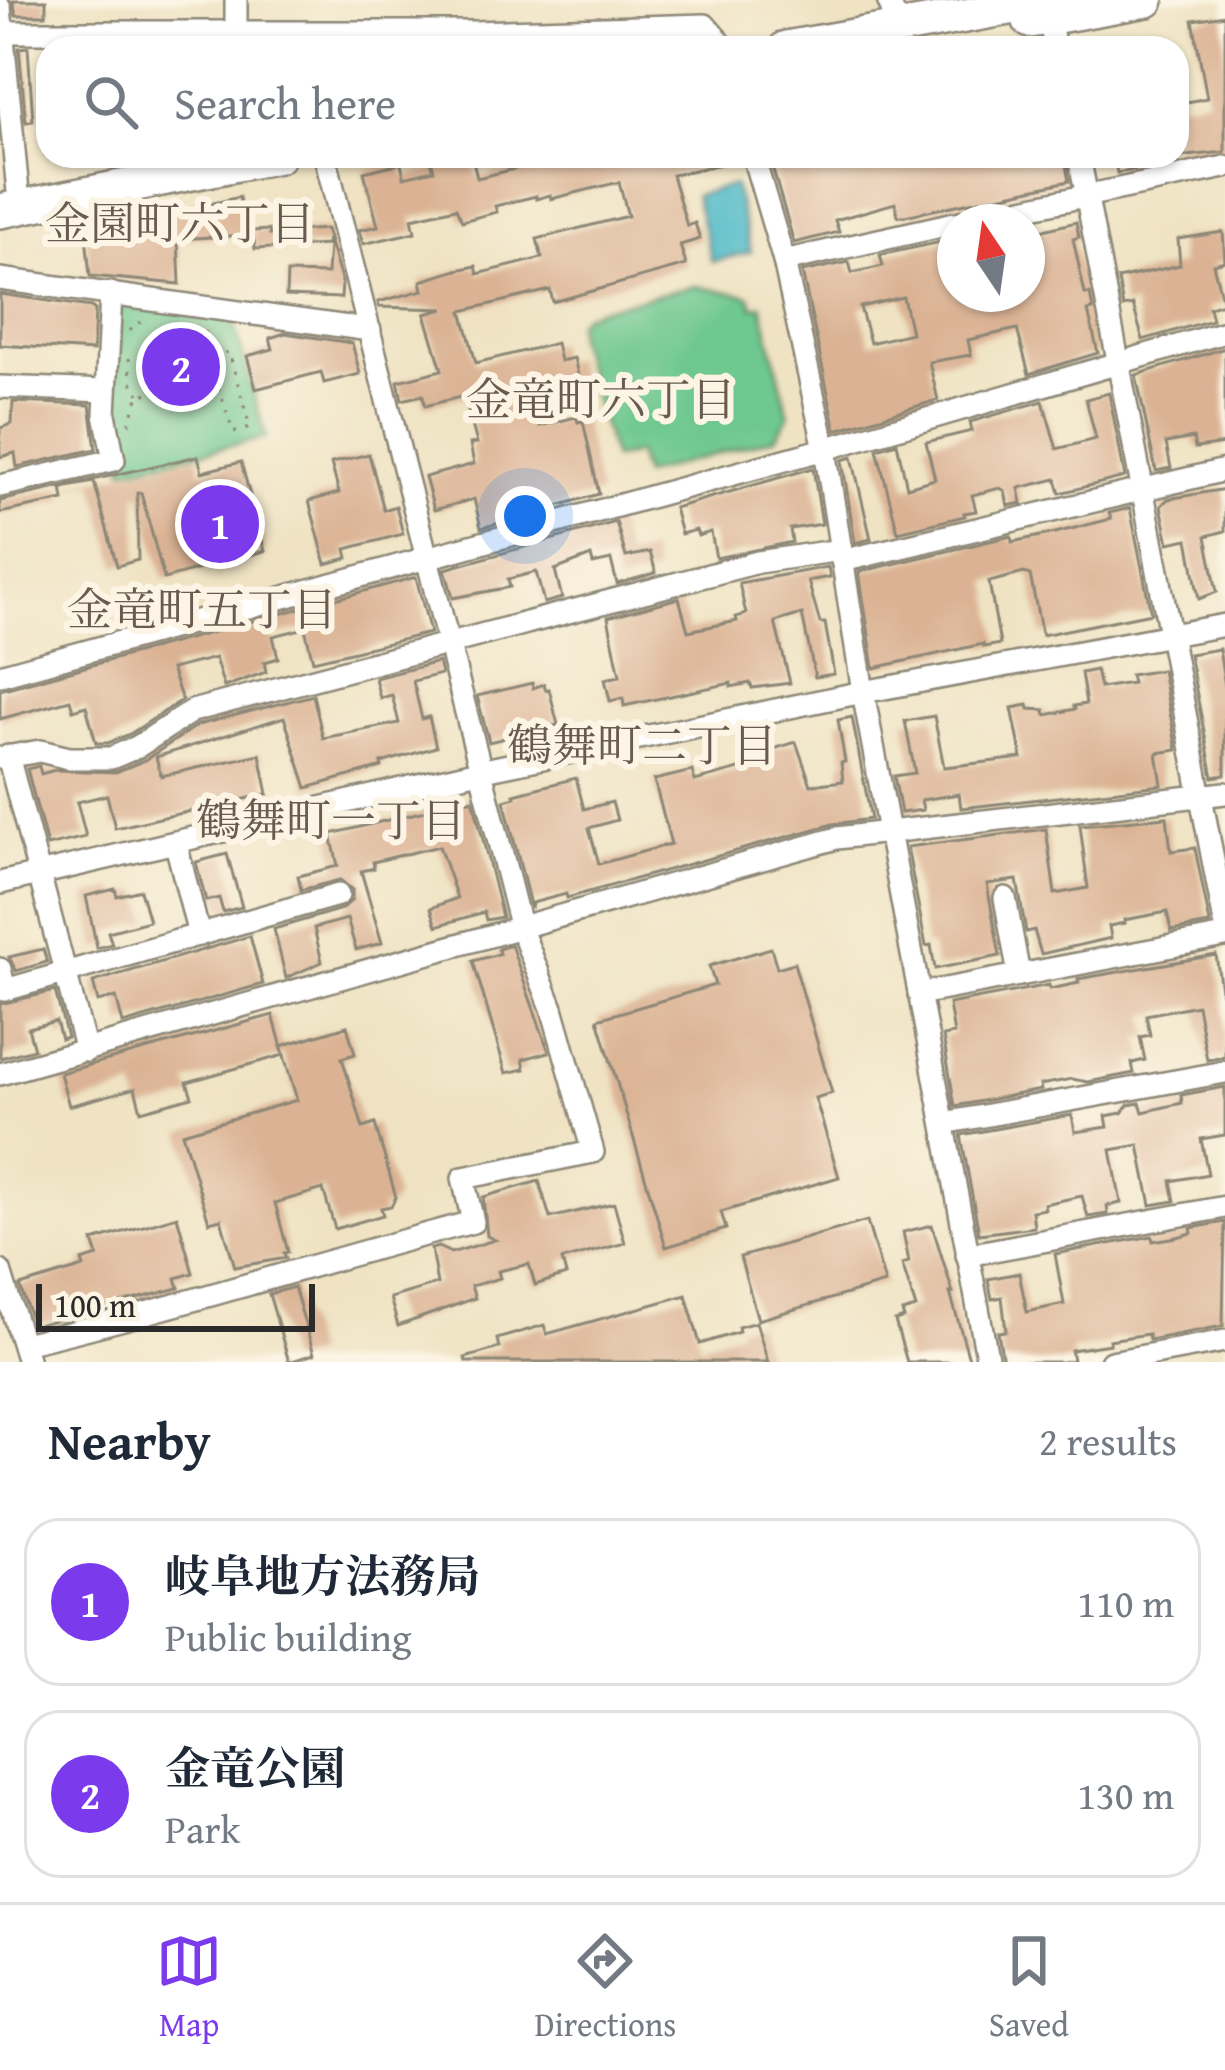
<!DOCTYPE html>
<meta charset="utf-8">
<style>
:root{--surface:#fff;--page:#f6f6f7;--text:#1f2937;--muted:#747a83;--line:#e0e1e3;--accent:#7c3aed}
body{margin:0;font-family:"Gentium Book Plus","Noto Serif JP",serif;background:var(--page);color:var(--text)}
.compass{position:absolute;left:937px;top:204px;width:108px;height:108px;border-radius:50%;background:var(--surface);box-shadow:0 3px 9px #0004;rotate:347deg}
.scale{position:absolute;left:36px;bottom:30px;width:279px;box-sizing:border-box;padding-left:12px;border:6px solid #2b2b2b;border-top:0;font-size:33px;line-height:42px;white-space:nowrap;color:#2b2b2b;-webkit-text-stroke:9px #fcf5e5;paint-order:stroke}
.you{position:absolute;left:525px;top:516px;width:42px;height:42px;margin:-30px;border:9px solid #fff;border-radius:50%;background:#1a73e8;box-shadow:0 0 0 18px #1a73e833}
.badge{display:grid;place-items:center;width:78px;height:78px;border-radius:50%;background:var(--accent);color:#fff;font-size:39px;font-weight:700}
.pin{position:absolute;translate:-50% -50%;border:6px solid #fff;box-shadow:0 3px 12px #0006}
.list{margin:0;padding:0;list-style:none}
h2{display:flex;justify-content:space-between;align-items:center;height:156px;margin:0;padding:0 48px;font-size:51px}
h2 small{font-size:39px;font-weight:400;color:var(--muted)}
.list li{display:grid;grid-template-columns:78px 1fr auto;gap:36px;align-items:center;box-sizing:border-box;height:168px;margin:0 24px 24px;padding:0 24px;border:3px solid var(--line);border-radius:36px}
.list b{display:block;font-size:45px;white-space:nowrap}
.list p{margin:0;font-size:39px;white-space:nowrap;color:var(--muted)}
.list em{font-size:39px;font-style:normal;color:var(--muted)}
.icon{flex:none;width:66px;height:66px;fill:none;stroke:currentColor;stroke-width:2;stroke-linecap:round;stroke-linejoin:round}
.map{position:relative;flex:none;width:1225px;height:1362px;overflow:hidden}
.search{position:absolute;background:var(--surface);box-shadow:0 3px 9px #0004;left:36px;right:36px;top:36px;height:132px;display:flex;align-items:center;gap:30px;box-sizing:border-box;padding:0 42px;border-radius:36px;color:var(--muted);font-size:45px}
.sheet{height:540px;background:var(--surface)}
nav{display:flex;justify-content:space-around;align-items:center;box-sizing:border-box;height:168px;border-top:3px solid var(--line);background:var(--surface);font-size:33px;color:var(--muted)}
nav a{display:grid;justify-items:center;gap:6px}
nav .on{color:var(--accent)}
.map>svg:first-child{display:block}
</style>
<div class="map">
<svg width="1225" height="1362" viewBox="0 0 1225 1362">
<rect width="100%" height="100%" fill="#fcf5e5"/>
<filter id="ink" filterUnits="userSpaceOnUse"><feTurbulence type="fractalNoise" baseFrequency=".00833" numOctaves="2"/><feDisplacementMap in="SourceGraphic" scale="24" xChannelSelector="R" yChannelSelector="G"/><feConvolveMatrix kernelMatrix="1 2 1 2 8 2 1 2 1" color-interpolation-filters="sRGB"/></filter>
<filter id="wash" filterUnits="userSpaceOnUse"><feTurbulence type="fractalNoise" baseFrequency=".004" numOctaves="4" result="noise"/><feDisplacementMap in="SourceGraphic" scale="48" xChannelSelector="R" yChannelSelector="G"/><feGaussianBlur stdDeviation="2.7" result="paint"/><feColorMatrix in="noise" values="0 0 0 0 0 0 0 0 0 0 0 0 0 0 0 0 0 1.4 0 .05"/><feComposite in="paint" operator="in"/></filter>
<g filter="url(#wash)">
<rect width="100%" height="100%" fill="#efe3c3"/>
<g fill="#6ec88f" stroke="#4c7a5d" stroke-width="3">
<path d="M695,286L750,296L753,307L762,305L789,416L776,437L643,475L636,453L613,459L577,340L576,323L583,315L598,309Z"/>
<path d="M120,301L232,317L266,438L124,469L114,416Z"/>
</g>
<path fill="#4dbac7" stroke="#3c7279" stroke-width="3" d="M734,185L751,252L712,262L695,195Z"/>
<g id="blocks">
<g fill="#dbb394" fill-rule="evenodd">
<path d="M13,0H46V15H16Z"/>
<path d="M1225,15V152L1177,157V104L1207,98L1193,20Z"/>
<path d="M28,47L33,121L26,122L19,48Z"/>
<path d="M453,156H472L477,178L527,166L525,156H548L550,164L572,159L573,164L606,156H729L730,162L672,175L687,226L695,223L700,239L680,245L686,265L553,302L550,290L462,311L476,363L556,343L560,361L574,358L580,383L533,397L540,426L576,417L578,422L583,421L599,494L481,528L474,499L434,510L425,477L474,464L470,444L477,443L464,396L425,406L423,395L402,400L398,381L442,370L425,314L444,309L379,307L378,302L423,290L421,281L457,270L476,266L478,274L542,258L537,239L628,216L619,182L551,199L550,195L536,199V196L495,206L497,212L462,221L456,208L412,218L415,232L363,244L359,230L378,226L364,172L401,163L404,177L434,170L431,161Z"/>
<path d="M769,156H840L842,167L886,156H1064L1069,181L905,216H898L895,203L835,220L839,232L794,243Z"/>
<path d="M1114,156H1171L1172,163L1117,173Z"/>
<path d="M239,197L246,235L178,239L180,284L90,276L85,226L161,212L162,215Z"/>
<path d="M1076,222L1079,237L1073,239L1085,294H1090L1093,310L1088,311L1098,353L1029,374L1017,329L968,340L971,355L929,362L938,400L836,430L802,272L849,262L852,273L883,266L880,255L955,239V294H964L966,302L1002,294H1027V234ZM903,297L911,333L870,343L860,307Z"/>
<path d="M326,229L342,283L341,298L286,296L287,273L327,274L329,246L327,239V245L255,249L253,231L269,230L270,235L297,236V231Z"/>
<path d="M1223,232L1225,261L1213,264L1223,303L1209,307L1212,320L1143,340L1133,305L1123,307L1118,279L1180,265L1178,239Z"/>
<path d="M0,294L91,307L95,310L93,351L0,345Z"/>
<path d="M285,333L352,343L360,374L324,383L321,372L256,389L247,356L273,349L270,338Z"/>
<path d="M1225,348V444L1195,448L1193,438L1166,443L1171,468L1156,471L1136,375Z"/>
<path d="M1109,393L1125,477L1060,493L1056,479L1019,488L1022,503L1008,506L1005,491L1000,488L972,495L976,511L964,513L965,516L898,532L877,449L897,443L907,487L935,479L926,442L972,431L970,422L1043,401L1057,449L1096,439L1086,399Z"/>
<path d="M13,402L90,405L96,449L17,467L15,453L0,457V428L12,424Z"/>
<path d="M369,454L384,510L396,506L403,534L346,549L348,558L326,564L309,501L339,493L331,463Z"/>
<path d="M198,456L202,472L241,462L265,551L164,579L141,493H137L138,560L117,566L94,482L62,488L64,500L0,513V501Z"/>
<path d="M852,457L871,539L855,543L842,460Z"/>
<path d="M813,468L822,524L790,529L792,542L716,558L711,532L698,536L696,530L681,534L674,508Z"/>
<path d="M1225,489V531L1206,536L1217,592L1199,599L1188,539L1169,543L1161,506L1168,499Z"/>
<path d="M1130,508L1151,613L1042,635L1030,575L1024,573L989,582L1000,644L984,647L983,644L874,668L859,572L1011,536L1012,542L1055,533L1111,519L1109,513Z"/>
<path d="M616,522L626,557L650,552L656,573L617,584L611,560L593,564L591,556L555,570L562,598L544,603L536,572L508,579L510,587L453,598L445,569Z"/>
<path d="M828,567L830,577L808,581L820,623H825L834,674L815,677L802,614L775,622L790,683L752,688L750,683L731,687V683L624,706L623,698L610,701L605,679L620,676L608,617L679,598L688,631L737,621L736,617L746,614L739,583Z"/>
<path d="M416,577L430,633L313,661L305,628L273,636L278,658L264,662L266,672L224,687L215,658L171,669L182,700L130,734L108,743H96L86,706L73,710L70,700L0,719V690Z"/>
<path d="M1219,649L1225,686V775L1213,777L1189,654Z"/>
<path d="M438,662L441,674L413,681L422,719L429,717L436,747L381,763L382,767L307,788L284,717L156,757L161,776L260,754L268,794L115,828L107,795L77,802L86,837L47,846L27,769L39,766L41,774L55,770L116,772L145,760L198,725L313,695L323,738L399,723L392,695L380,698L375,678Z"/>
<path d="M1096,670L1100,688L1132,683L1130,675L1162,670L1177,750L1157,753L1162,785L961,808L959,794L921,800L923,810L901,813L894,776L915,773L905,721L934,716L944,767L1022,758L1012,708L1028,705L1029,709L1045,710L1046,715L1075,709L1074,706L1086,704L1081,673Z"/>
<path d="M532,683L533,688L544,684L546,690L549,689L558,725L489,742L477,696Z"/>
<path d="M852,717L871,819L833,824L567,898L566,894L532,903L531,909L504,800L515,797L514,794L576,778L584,809L612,802L617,820L589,828L599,864L671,844L654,780L692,771L695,781L773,760L770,750L796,742L811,785L843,781L841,763L845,762L838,720Z"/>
<path d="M473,799L502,917L486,920L484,912L437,926L431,908L457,898L439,846L373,862L374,868L361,871L382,943L356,950L347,919L314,928L322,962L286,978L274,929L342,909L352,900V890L340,880L301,890L298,876L338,866L331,834Z"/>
<path d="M1167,817L1171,851L1195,848L1210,924L1171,931L1167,912L1124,920L1125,923L1109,926L1111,938L1041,954L1034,930L1026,932L1017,880L987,884L1000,956L935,969L931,945L926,946L907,847L1046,829L1055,894L1088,888L1080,825Z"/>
<path d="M227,854L242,907L223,912L219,898L206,901L196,862Z"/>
<path d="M115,889L117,896L140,890L149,921L108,932L112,944L97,948L86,896Z"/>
<path d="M250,936L263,984L123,1024L116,997L98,1002L93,982Z"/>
<path d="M511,945L549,1052L523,1059L525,1069L506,1073L473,961L499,954L498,949Z"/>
<path d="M771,948L777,968L794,963L832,1093L815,1098L839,1177L721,1212L726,1229L666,1247L598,1019L715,985L709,966Z"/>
<path d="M43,949L47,962L16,971L9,957Z"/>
<path d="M1216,955L1225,1018V1057L1207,1060L1197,1005L1146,1015L1150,1035L1140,1037L1145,1060L1132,1063L1134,1073L1088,1082L1072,1079L1040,1085L1041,1090L955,1106L943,1036L954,1034L949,1004L1049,985L1050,989L1079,983L1078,979Z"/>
<path d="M55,991L67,1037L61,1039L56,1021L28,1028L34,1049L0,1058V1004Z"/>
<path d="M273,1015L284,1055L187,1082L192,1097L141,1111L135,1088L69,1106L60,1073Z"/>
<path d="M347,1026L355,1054L342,1058L363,1128L375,1124L396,1197L391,1206L381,1208L383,1215L335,1229L323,1189L275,1203L288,1252L284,1253L286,1258L235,1267L221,1219L209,1222L182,1133L297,1100L281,1046Z"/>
<path d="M1225,1087V1135L1201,1139L1208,1174L1171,1181L1175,1201L1151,1205L1139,1145L1111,1150L1121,1203L1107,1206L1108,1214L1088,1217L1082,1196L1044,1204L1045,1209L1032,1211L1034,1227L979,1234L961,1135L1072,1115L1075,1132L1108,1127L1106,1116L1122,1113L1128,1105L1140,1103L1143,1112L1182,1103L1181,1095Z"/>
<path d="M539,1181L550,1218L614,1203L625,1243L562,1260L566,1275L535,1285L529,1264L498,1271L500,1278L471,1286L475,1298L398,1326L390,1298L437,1284L431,1249L438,1247L451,1253L495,1240L487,1236L483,1197Z"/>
<path d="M177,1216L193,1273L176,1278L179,1288L33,1326L20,1286L84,1267L82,1261L98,1256L93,1241Z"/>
<path d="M867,1221L885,1283L758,1320L740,1257Z"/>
<path d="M1225,1222L1223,1326L1149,1340L1148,1334L1109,1340L1110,1344L1071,1350L1073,1360L1062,1362H1003L998,1332L1006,1331L1002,1297L992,1299L988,1279L1019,1273L1027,1312L1064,1304L1055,1254L1152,1236L1153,1241L1177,1237L1192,1233L1191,1228Z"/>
<path d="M932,1225L953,1293H950L970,1362H907L895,1321L904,1318L902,1312L916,1308L902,1264L909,1262L903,1232Z"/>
<path d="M294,1287L314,1354L289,1362L269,1294Z"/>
<path d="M686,1295L700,1344L739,1332L738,1327L756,1322L768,1362H466L465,1358L499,1348L497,1339L544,1325L547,1334Z"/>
</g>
</g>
</g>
<g filter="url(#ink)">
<use href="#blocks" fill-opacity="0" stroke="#8d8777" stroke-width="3"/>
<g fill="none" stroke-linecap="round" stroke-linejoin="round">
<defs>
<g id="minor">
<path d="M236,0V30"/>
<path d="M888,0L900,29"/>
<path d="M0,7L18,192"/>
<path d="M1049,18L1055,48"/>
<path d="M0,32H474L705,25L725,48"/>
<path d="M753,156L784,261L825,449L863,692L988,1362"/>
<path d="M1079,156L1225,923"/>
<path d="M960,222L1225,167"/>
<path d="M784,261L955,223"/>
<path d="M0,279L370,330"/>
<path d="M0,387L106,391"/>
<path d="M0,486L114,460L105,414L111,293"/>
<path d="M842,561L1225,470"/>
<path d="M0,675L825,449L1225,332"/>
<path d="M8,756L86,1051"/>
<path d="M0,758L40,751L69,758H111L137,747L192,711L758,562L841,550"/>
<path d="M176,844L199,935"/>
<path d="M0,883L479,771L863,692L1225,625"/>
<path d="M1005,898L1019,975"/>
<path d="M0,969L5,990L338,895"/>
<path d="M919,994L1225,936"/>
<path d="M0,1074L837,838L1225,793"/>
<path d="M944,1123L1225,1072"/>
<path d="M967,1255L1225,1207"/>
<path d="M0,1271L28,1362"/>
<path d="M23,1344C174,1309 322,1261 473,1222L463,1178L593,1152L552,1008L521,929L325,156"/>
<path d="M1111,1362L1225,1341"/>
</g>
<g id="highway">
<path d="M1030,21L1147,0"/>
<path d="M786,48L1055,0"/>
<path d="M0,211L278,156"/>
</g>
</defs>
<use href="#minor" stroke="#8d8777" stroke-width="26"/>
<use href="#highway" stroke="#8d8777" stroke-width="38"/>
<g stroke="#8d8777" stroke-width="3" stroke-dasharray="3 9" stroke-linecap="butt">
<path d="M130,331L135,324L146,321"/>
<path d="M213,356L229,352L250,427L233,432L217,382"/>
<path d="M129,358L131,380L139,394"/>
<path d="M129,424L139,395L216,380L204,326"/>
</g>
<use href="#minor" stroke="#fff" stroke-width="21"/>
<use href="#highway" stroke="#fff" stroke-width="33"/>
</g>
</g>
<g text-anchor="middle" stroke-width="12" stroke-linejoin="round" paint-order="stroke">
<g font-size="45" fill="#695b50" stroke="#fcf5e5">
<text x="180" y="239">金園町六丁目</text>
<text x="601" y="415">金竜町六丁目</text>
<text x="202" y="625">金竜町五丁目</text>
<text x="642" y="761">鶴舞町二丁目</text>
<text x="331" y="836">鶴舞町一丁目</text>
</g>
</g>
</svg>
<svg class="compass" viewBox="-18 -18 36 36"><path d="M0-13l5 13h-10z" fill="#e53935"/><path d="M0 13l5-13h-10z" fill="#747a83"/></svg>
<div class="scale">100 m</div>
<div class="you"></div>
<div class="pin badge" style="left:220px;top:524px">1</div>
<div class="pin badge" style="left:181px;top:367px">2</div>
<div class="search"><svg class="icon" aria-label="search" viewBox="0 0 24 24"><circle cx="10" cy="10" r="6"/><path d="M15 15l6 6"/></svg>Search here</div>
</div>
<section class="sheet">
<h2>Nearby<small>2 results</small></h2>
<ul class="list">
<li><span class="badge">1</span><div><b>岐阜地方法務局</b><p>Public building</p></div><em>110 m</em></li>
<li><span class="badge">2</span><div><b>金竜公園</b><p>Park</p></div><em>130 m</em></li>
</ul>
</section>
<nav>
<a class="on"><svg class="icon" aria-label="map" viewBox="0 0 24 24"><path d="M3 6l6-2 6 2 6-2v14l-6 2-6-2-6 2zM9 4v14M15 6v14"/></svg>Map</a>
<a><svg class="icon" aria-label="directions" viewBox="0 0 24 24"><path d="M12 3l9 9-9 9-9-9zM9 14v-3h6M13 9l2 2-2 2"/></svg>Directions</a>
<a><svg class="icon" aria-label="saved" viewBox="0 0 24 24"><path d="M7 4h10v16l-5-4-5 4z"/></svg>Saved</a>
</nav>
